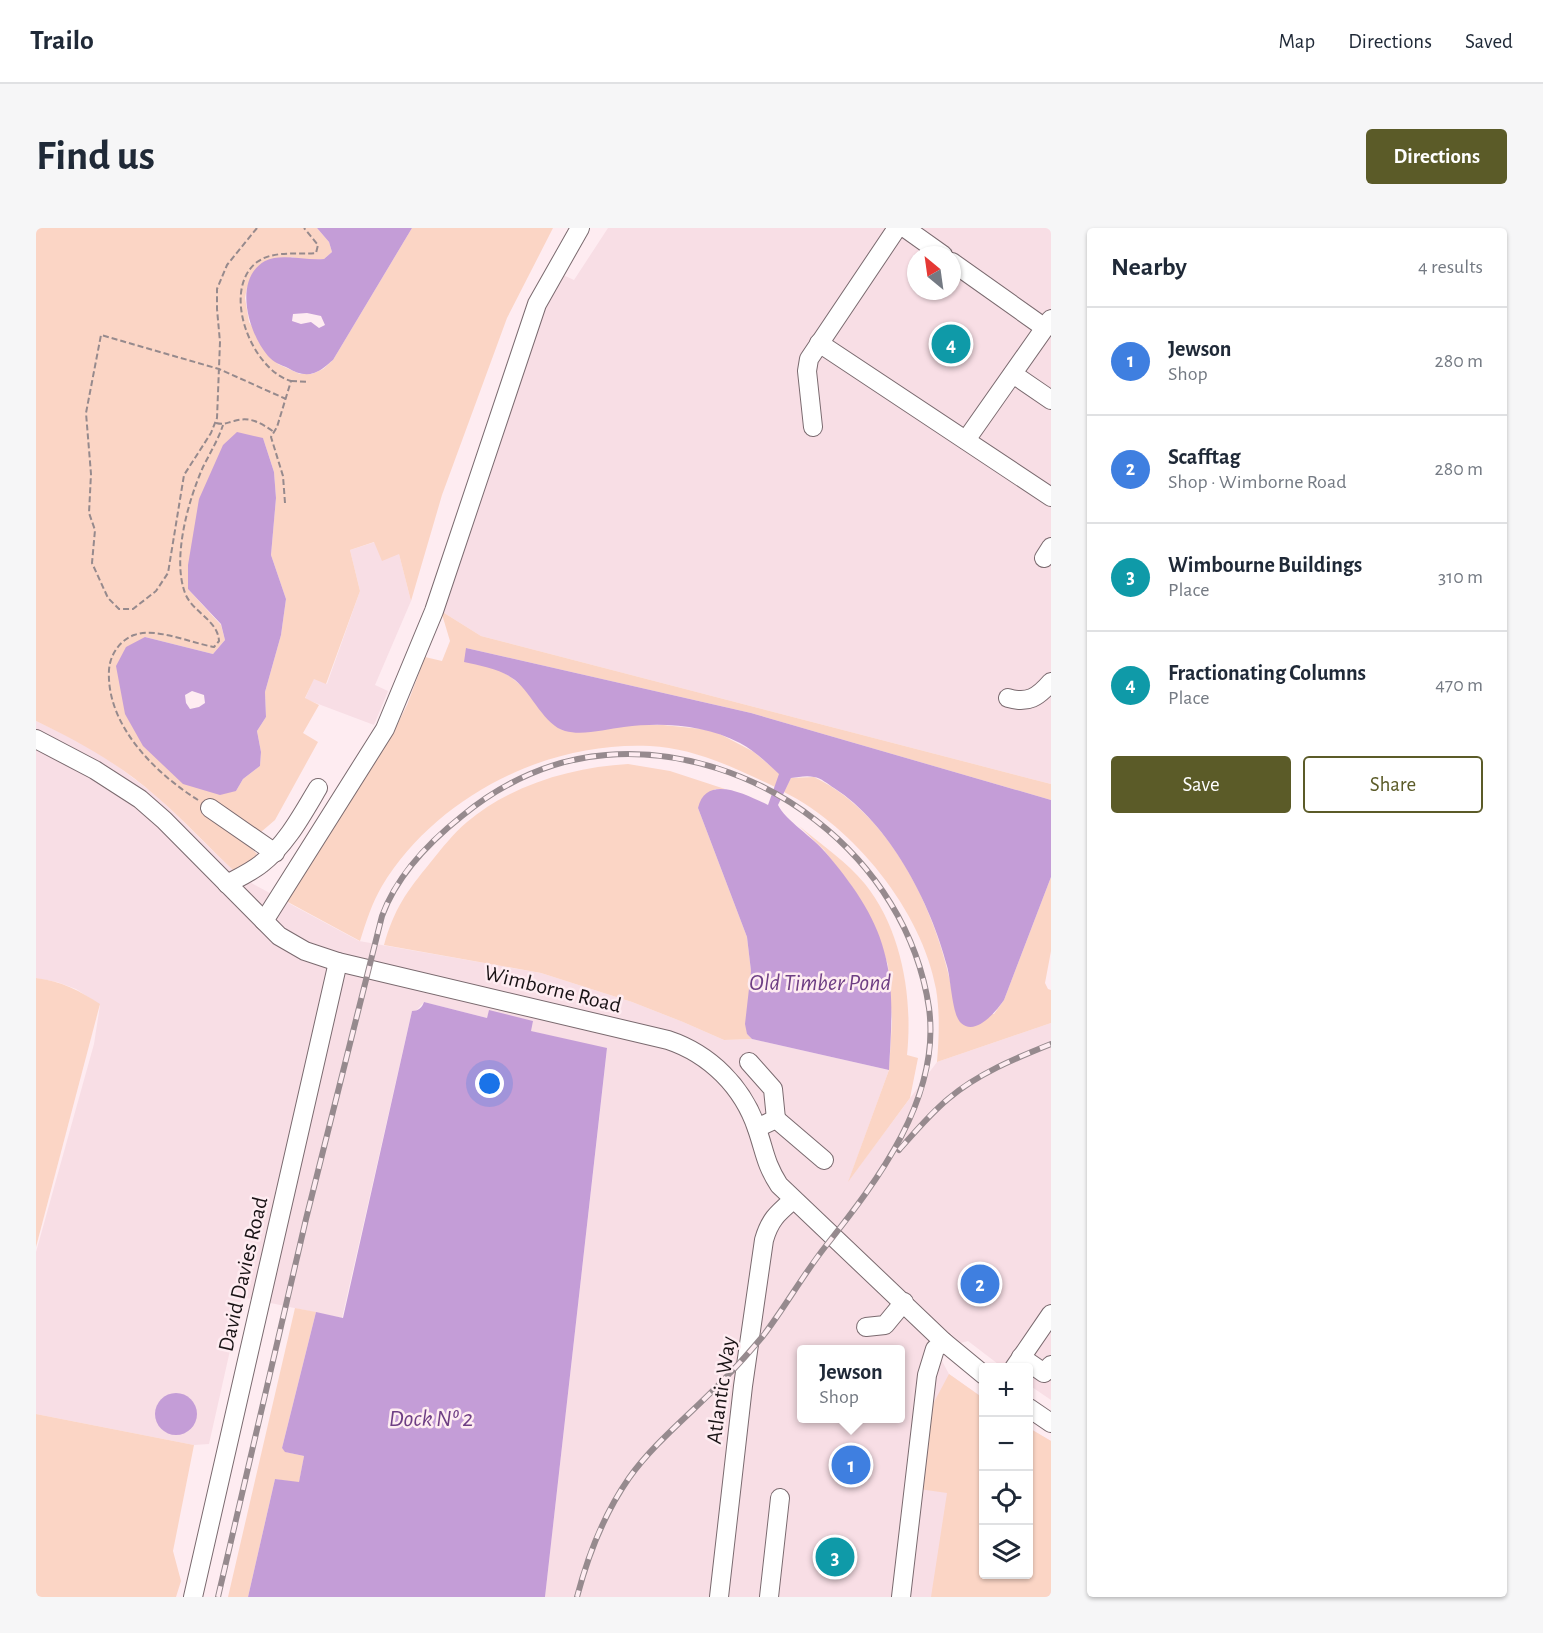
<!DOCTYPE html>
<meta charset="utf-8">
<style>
:root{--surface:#fff;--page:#f6f6f7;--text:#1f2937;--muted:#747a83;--line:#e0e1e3;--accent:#5b5b28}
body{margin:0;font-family:"Alegreya Sans",sans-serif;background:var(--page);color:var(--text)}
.controls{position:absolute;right:18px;bottom:18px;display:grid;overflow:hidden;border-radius:6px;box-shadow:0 2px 4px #0004}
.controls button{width:54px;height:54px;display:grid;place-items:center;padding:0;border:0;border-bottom:2px solid var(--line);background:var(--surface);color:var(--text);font:30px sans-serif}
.compass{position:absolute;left:871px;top:18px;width:54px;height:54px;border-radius:50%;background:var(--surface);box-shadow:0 2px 4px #0004;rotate:331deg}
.you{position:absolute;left:454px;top:856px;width:21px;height:21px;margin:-15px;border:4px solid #fff;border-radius:50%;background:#1a73e8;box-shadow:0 0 0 9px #1a73e833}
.badge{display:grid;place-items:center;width:39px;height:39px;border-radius:50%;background:var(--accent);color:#fff;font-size:20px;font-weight:700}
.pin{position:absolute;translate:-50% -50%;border:3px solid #fff;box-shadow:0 2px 6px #0006}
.popup{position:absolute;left:761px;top:1117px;width:108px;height:78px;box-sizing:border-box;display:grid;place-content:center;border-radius:6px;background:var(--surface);filter:drop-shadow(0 2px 4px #0005);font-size:20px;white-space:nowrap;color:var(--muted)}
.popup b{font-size:22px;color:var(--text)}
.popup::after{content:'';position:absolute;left:50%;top:100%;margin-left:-12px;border:12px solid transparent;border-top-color:var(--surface)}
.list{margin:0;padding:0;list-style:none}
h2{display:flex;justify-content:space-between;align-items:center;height:78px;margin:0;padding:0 24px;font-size:26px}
h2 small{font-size:20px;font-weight:400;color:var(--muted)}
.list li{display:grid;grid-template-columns:39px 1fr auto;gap:18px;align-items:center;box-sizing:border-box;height:108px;padding:0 24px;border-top:2px solid var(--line)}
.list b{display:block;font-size:22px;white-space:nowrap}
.list p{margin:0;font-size:20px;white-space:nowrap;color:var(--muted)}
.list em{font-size:20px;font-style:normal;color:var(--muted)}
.actions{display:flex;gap:12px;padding:18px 24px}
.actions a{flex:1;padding:14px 0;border:2px solid var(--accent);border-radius:6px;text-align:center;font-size:21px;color:var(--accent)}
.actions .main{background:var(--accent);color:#fff}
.icon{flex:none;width:33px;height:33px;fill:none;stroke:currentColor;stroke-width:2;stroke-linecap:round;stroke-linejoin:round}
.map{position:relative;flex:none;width:1015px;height:1369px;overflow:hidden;border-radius:6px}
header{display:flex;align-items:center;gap:36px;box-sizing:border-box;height:84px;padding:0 30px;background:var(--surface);border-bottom:2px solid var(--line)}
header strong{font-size:28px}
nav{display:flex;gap:33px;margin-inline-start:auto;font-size:21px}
.intro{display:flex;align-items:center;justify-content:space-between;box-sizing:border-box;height:144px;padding:0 36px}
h1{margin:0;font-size:42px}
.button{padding:15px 27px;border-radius:6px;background:var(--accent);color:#fff;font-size:21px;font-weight:700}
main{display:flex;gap:36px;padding:0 36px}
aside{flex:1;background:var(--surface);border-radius:6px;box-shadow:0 2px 4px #0004}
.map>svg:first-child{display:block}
</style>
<header>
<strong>Trailo</strong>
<nav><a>Map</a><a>Directions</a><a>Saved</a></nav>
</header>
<div class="intro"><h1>Find us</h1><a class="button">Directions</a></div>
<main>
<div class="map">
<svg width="1015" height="1369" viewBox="0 0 1015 1369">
<rect width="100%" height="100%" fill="#feecf1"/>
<g fill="#f8dee5" fill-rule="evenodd">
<path d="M572,0H1015V556L445,408L405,383L510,77L527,47L538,52ZM880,27H916V63H880Z"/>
<path d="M339,314L363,326L375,373L339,457L352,463L338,497L269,471L278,450L291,456L324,363L314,322Z"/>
<path d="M0,493L44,514L67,527L122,569L179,625L198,643L217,656L323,713L505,745L596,774L647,794L688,812L716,811L853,842L813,952L901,834L1015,795V1172L993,1157V1140L966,1139L932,1113L900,1122L913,1146L947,1170L948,1346H993V1200L1015,1213V1369H509L571,821L494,803L496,793L453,783L451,790L388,774L380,783H376L306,1090L206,1069L173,1216L158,1217L0,1186V1024L58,816L64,777L40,761L21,754L0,750ZM766,1122H864V1190H766Z"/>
</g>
<g fill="#fbd5c5" fill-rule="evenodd">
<path d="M0,0H281L293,14L296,24L288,31L271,33L256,29L211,59L209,70L213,94L242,136L264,146H276L287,141L297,132L376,0H517L471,90L406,267L375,373L363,326L346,333L338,314L314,322L324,363L290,456L278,451L269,470L283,477L267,505L282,514L239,592L211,616L221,626L216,634L198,643C172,619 148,592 121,569C85,537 44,514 0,493ZM227,210L238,244L240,270L235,327L250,371L245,407L229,464L230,489L221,503L225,524L224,538L207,551L200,563L109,409L177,426L189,412L185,397L152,361Z"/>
<path d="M405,383L445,408L1015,556V572L715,485L430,420L476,450L488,460L501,475L601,497H627L666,501L682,505L718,524L744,546L739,559C699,540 658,520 614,518C510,513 400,569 346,658C336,675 330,694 324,713L250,673L361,497L371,477L389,429L406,433L414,413Z"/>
<path d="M592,536L634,543L689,561H679L662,580L711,709L715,743L711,806L716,811L688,812L647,794L596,774L505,745L348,717C358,681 371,663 394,635C406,620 417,606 431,594C474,557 537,539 592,536Z"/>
<path d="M778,549C861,589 908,698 920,785L958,786L968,772L1015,649V723L1009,755L1012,761L1015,762V795L901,834C903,809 904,785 900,761C886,683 818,599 748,564L755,550Z"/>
<path d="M763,598C786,617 811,634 829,656C866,702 877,770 871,827L882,830L874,870L812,954L853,842L856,793L852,737L840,702L817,660L788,622Z"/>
<path d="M0,750C25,753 44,763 64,776L0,1019Z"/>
<path d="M259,1080L280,1084L246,1220L250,1224L268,1228L263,1255L239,1251L212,1369H192Z"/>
<path d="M913,1146L947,1170L948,1346H993V1200L1015,1213V1369H895L911,1265L883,1261L897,1176Z"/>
<path d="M0,1186L158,1217L137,1323L145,1353L140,1369H0Z"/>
</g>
<g fill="#c49dd7" fill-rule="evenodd">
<path d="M281,0H376L297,132C291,137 286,142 278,145C269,148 260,145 252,140C245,137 237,134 232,128C213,106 196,52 229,33C245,25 270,33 288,31L296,24L293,14ZM271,85L285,88L289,97L283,100L275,94L265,96L256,93L257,86Z"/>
<path d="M201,204L227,210L238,244L240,270L235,327L250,371L245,407L229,464L230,489L221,503L225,524L224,538L207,551L200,563L184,567L147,556L107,518L89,486L80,438L90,419L109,409L177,426L189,412L185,396L152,361V337L163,271L187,217ZM156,463L168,467L169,475L163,479L154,481L150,475L149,467Z"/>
<path d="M430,420L715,485L1015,572V649L968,772C961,782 940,809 925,795C916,787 915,751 911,738C895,675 853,595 798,560C792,556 785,550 778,549C771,547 762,549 755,550L742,577C749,592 778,610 790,625C814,653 839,687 848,723C859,761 855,803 853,842L716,811L711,806L709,796L715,743L711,709L662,580C670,545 711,567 732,577L743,546C731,535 719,523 704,515C669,497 627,494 588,499C570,501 547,508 529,503C508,497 497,467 479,452C465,441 445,438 428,434Z"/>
<path d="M388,774L451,790L453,782L497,793L495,803L571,820L509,1369H212L239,1251L263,1254L268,1228L249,1224L246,1220L280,1084L307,1090L376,783C382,783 386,780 388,774Z"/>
<circle cx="140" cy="1186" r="21"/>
</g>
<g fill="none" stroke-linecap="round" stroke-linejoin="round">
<defs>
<g id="minor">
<path d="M869,0L907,27"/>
<path d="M916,34L1009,100"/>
<path d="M783,115L1015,269"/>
<path d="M977,146L1015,172"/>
<path d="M777,199L771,143L773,131L861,0"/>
<path d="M930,212L1015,91"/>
<path d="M1008,330L1015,319"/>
<path d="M972,470C992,476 1002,469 1015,454"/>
<path d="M0,511L59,542L104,571L128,592L243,708L269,723L302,734L632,812C674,826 707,859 721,901C729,924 729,935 743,957L908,1114L948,1147"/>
<path d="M174,580L239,625"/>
<path d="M191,656C202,650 215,644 225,636C250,617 266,587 282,560"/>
<path d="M228,693L349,501L398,383L501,76L544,0"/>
<path d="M713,834L737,861L740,891"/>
<path d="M721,900L740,891L788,932"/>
<path d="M830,1099L849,1097L868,1074"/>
<path d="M985,1129L1008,1145L1015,1137"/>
<path d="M978,1140L1015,1086"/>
<path d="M993,1180L1015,1195"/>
<path d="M157,1369L302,734"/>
<path d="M683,1369L707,1158L728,1012C734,991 742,985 757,972"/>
<path d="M733,1369L744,1270"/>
<path d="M865,1369L891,1147L899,1121L908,1114"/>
</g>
</defs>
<use href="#minor" stroke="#7a6a6f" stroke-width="20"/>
<g stroke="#968a8d" stroke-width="2" stroke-dasharray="6 3" stroke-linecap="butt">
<path d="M221,0L191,37L181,61V81L184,114L181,190L175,205L148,247L132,345L120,363L97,381H83L72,370L56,335L59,302L53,285L55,246L50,185L65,107L183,141L250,171"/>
<path d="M255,153L273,154"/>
<path d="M180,195C188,197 190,195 198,193C214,188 225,195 238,204"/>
<path d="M249,275L247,248L235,209L241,199L255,153C216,142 184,63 221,34C238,22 260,27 280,25L282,17L268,0"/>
<path d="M162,572C119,545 70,497 73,442C74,427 83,413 98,407C120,399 155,415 178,419L183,413C182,392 156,384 149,365C136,330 152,273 167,239C174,225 182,212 187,197"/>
</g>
<use href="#minor" stroke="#fff" stroke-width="18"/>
<defs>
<g id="rail">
<path d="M863,922C879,904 894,886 912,871C941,846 980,830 1015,816"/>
<path d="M182,1369L270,991L346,688C361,647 392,615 426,588C467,554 517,531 570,527C721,515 871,629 893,780C905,870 842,952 789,1019C767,1047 749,1079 727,1108C716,1121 705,1134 693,1146C661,1181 620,1212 593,1250C568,1286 552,1327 541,1369"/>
</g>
</defs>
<use href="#rail" stroke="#968a8e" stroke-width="6"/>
<use href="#rail" stroke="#feecf1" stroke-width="4" stroke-dasharray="11" stroke-linecap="butt"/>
</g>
<g text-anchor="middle" stroke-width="5" stroke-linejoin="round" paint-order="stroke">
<g font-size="22" fill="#191315" stroke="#feecf1">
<text transform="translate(517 760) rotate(14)" y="8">Wimborne Road</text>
<text transform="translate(206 1046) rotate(-77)" y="8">David Davies Road</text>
<text transform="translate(684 1162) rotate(-82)" y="8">Atlantic Way</text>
</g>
<g font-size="24" font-style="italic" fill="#6e3e84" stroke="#feecf1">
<text x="784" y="762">Old Timber Pond</text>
<text x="395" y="1198">Dock Nº 2</text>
</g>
</g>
</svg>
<div class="controls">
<button>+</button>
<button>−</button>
<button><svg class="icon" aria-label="locate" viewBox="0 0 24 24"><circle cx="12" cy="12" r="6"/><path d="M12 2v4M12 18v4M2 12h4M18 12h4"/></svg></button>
<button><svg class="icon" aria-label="layers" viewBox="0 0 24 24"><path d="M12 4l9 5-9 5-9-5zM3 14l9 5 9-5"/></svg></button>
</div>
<svg class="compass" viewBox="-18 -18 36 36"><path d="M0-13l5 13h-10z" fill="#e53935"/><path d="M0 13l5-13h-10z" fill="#747a83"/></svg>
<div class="you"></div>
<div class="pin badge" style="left:815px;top:1237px;background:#3f7fe0">1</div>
<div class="popup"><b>Jewson</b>Shop</div>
<div class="pin badge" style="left:944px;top:1056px;background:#3f7fe0">2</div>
<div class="pin badge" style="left:799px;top:1329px;background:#0f9aa8">3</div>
<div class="pin badge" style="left:915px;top:116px;background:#0f9aa8">4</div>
</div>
<aside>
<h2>Nearby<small>4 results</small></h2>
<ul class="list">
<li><span class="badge" style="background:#3f7fe0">1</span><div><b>Jewson</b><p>Shop</p></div><em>280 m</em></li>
<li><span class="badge" style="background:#3f7fe0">2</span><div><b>Scafftag</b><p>Shop · Wimborne Road</p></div><em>280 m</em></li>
<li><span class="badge" style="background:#0f9aa8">3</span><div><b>Wimbourne Buildings</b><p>Place</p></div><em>310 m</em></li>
<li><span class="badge" style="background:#0f9aa8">4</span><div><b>Fractionating Columns</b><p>Place</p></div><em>470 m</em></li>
</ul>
<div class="actions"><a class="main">Save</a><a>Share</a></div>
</aside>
</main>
